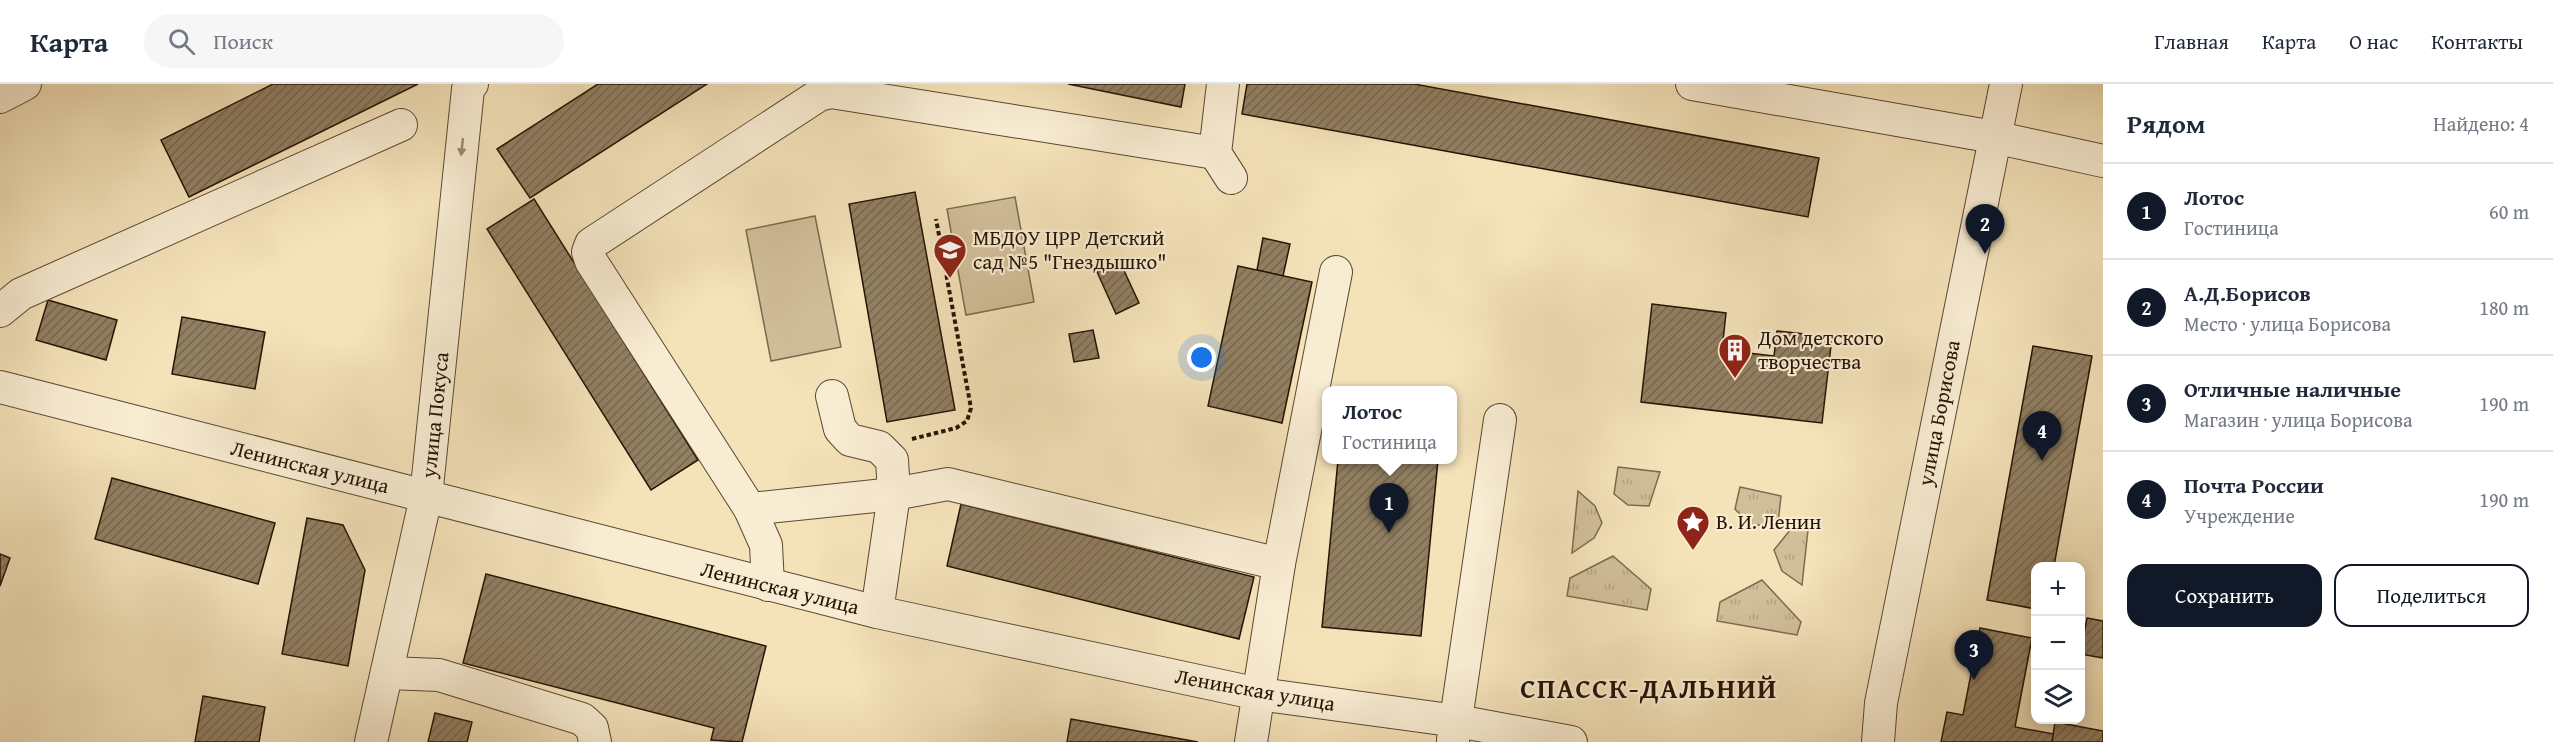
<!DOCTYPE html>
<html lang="ru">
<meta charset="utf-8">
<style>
:root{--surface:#fff;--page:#f6f6f7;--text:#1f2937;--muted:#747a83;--line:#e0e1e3;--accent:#111827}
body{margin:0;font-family:"Gentium Book Plus",serif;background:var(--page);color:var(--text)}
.controls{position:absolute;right:18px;bottom:18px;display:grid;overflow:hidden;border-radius:12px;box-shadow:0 3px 15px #0003}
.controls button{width:54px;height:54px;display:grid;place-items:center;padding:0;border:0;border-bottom:2px solid var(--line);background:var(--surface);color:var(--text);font:30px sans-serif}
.you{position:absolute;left:1202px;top:274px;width:21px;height:21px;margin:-15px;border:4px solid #fff;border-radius:50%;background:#1a73e8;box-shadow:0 0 0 9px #1a73e833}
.badge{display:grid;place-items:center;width:39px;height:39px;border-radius:50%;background:var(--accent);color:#fff;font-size:20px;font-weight:700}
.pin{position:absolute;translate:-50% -50px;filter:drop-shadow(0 2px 3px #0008)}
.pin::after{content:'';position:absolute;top:32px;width:21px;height:18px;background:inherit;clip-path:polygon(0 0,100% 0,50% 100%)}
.popup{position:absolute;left:1322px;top:302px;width:135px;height:78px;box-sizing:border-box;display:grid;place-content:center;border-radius:12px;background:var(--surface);filter:drop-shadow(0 2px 4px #0005);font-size:20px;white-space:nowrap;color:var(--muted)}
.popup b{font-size:22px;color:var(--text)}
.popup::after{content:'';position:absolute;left:50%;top:100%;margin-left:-12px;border:12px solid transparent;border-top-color:var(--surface)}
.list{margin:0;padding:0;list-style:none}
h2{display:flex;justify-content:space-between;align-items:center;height:78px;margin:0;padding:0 24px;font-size:26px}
h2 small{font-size:20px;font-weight:400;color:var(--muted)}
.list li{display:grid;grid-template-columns:39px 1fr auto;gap:18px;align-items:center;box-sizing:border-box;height:96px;padding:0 24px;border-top:2px solid var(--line)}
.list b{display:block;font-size:22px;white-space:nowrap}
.list p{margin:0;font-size:20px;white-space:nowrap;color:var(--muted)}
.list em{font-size:20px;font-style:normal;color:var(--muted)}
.actions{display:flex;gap:12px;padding:18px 24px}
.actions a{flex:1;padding:14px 0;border:2px solid var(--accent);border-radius:18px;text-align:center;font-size:21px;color:var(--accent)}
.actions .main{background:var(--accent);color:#fff}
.icon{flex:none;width:33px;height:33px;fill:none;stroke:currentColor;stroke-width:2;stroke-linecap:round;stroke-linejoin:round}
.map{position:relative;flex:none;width:2103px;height:658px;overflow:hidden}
header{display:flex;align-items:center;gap:36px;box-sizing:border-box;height:84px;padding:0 30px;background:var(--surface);border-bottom:2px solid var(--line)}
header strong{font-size:28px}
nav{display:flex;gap:33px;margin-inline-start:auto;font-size:21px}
.search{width:420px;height:54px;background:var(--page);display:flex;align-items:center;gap:15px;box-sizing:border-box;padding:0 21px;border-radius:33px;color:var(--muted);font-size:22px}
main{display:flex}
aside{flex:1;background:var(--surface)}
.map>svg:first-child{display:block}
</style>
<header>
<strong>Карта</strong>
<div class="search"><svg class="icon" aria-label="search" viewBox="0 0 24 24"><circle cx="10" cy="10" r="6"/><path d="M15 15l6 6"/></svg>Поиск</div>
<nav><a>Главная</a><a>Карта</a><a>О нас</a><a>Контакты</a></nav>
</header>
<main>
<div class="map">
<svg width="2103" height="658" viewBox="0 0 2103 658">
<defs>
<pattern id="grass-tufts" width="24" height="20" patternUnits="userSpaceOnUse" patternTransform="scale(1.5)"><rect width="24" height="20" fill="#d1bf9a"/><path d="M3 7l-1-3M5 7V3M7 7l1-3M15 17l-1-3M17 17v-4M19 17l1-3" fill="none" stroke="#b3a383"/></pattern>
<pattern id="building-hatch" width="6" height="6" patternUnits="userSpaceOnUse" patternTransform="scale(1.5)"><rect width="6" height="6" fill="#917f62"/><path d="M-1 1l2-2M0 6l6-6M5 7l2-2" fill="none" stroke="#76674f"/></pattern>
</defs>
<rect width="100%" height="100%" fill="#f4e2b9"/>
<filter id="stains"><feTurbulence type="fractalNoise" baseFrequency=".00333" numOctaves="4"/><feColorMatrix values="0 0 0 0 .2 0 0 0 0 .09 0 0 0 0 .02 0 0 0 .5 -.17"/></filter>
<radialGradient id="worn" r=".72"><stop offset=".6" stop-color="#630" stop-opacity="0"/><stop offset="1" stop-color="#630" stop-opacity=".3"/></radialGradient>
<g fill="url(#grass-tufts)" stroke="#7c6a4f" stroke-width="1.5">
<path d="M1618,383L1660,388L1649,422L1628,421L1614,410Z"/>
<path d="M1740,403L1781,412L1778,439L1751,442L1735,425Z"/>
<path d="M1578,407L1595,422L1602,439L1594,454L1572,469Z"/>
<path d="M1791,445L1808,446L1802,501L1782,487L1774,466Z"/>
<path d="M1613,472L1651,505L1647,526L1567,512L1570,494Z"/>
<path d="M1762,496L1801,538L1797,551L1717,537L1720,518Z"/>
</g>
<g fill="#d1bf9a" stroke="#7c6a4f" stroke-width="1.5">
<path d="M1015,113L1034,218L966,231L947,125Z"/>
<path d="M815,132L841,263L771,277L746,146Z"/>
</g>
<g fill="url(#building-hatch)" stroke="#261404" stroke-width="1.5">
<path d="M273,0H418L189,113L161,56Z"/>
<path d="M598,0H707L530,114L497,65Z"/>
<path d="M1068,0H1185L1181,23Z"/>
<path d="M1247,0H1414L1819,74L1808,133L1242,30Z"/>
<path d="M915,108L955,326L887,338L849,120Z"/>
<path d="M534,115L698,376L651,406L487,145Z"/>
<path d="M1263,154L1290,160L1283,192L1257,186Z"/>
<path d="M1120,178L1139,219L1116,230L1097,188Z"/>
<path d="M1238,182L1312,198L1282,339L1208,322Z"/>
<path d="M48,216L117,236L106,276L36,256Z"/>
<path d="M1652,220L1726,229L1722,266L1774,272L1777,247L1832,253L1822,339L1641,318Z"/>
<path d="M182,233L265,248L255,305L172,290Z"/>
<path d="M1093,246L1099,274L1074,278L1069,250Z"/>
<path d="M2033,262L2092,272L2054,482H2036V525L1987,516Z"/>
<path d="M1345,303L1384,306H1344Z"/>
<path d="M1338,376H1438L1421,552L1322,543Z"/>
<path d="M112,394L275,439L258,500L95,455Z"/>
<path d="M961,420L1254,493L1239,555L947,482Z"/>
<path d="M307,434L343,441L365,486L348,582L282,570Z"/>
<path d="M0,470L10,474L0,502Z"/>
<path d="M486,490L766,562L742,658L711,656L714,644L463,579Z"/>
<path d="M2087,534L2103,537V574L2080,570Z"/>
<path d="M1980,544L2032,554L2015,643L2054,650L2052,658H1941L1947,628L1963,631Z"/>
<path d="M203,612L265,623L259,658H195Z"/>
<path d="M435,629L472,638L467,658H428Z"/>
<path d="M1071,635L1198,658H1067Z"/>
<path d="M2055,638L2103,647V658H2052Z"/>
</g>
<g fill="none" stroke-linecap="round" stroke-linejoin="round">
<defs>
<g id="minor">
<path d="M1223,0L1215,69L1231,94"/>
<path d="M1692,0L1994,53L2103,77"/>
<path d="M0,13L25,0"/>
<path d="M0,227L21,210L401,41"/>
<path d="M0,303L877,528L1259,610L1457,637L1571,658"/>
<path d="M832,312L840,345L850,356L879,363L892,376L894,410L877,528"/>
<path d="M750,425L894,410L948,400L1279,480"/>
<path d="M768,501L766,461L750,425L591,177L588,168L591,160L819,11L831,8L1215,69"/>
<path d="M388,589L439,591L582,635L592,644L595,658"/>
<path d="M1453,656L1500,336"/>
<path d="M371,658L426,413L468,5L472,0"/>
<path d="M1251,658L1279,480L1336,188"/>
<path d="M1878,658L1881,619L2006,0"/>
</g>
</defs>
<use href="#minor" stroke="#5a4831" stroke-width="34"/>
<path stroke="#261404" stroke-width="4" stroke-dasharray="4.5 3" stroke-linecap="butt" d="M912,355L956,344L967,337L971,324L936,135"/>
<use href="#minor" stroke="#f8ecd2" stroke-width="32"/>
</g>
<defs><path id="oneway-solid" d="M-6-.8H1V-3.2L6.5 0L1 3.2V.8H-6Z" transform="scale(1.5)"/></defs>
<use fill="#9a8b75" href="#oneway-solid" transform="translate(462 63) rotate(96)"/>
<defs>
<symbol id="school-pin" viewBox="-11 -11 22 30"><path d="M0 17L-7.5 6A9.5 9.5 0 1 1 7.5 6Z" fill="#8f2418" stroke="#f8ecd2"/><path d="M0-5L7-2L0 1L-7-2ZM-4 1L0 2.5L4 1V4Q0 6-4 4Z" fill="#fff"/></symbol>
<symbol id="building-pin" viewBox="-11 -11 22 30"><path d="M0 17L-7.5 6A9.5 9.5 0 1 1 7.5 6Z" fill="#8f2418" stroke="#f8ecd2"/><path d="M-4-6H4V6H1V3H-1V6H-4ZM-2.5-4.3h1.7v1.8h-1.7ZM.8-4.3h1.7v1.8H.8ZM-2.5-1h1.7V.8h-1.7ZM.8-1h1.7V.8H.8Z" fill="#fff"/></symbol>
<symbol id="sight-pin" viewBox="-11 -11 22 30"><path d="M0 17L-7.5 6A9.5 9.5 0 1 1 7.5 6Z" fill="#8f2418" stroke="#f8ecd2"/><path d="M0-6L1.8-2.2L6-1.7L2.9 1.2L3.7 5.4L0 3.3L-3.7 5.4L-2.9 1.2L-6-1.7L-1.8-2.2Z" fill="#fff"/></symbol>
</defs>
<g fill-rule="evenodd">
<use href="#school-pin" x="931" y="147" width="38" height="52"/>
<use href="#building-pin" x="1716" y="247" width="38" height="52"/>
<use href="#sight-pin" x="1674" y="419" width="38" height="52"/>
</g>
<g text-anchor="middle" stroke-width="4.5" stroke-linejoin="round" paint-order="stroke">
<g font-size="21" fill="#261404" stroke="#f8ecd2" text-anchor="start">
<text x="973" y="161">МБДОУ ЦРР Детский<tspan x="973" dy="24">сад №5 "Гнездышко"</tspan></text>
<text x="1758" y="261">Дом детского<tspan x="1758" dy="24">творчества</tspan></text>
<text x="1716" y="445">В. И. Ленин</text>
</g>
<g font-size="21" fill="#261404" stroke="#f8ecd2">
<text transform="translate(1939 329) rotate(-79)" y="7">улица Борисова</text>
<text transform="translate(435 331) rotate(-84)" y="7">улица Покуса</text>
<text transform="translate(310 383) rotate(14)" y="7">Ленинская улица</text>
<text transform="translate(780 504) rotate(14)" y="7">Ленинская улица</text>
<text transform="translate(1255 606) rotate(10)" y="7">Ленинская улица</text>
</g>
<g font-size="27" font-weight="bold" letter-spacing="1.5" fill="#261404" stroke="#f8ecd2">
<text x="1649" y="614">СПАССК-ДАЛЬНИЙ</text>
</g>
</g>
<rect width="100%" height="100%" filter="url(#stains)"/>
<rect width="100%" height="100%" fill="url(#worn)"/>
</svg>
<div class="controls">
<button>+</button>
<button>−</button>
<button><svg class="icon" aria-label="layers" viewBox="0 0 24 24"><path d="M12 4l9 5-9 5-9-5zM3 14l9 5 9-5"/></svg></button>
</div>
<div class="you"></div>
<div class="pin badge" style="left:1389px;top:449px">1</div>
<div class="popup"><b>Лотос</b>Гостиница</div>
<div class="pin badge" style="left:1985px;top:170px">2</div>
<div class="pin badge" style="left:1974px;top:596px">3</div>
<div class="pin badge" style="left:2042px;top:377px">4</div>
</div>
<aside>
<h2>Рядом<small>Найдено: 4</small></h2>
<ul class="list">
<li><span class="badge">1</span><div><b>Лотос</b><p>Гостиница</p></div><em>60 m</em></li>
<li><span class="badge">2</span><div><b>А.Д.Борисов</b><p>Место · улица Борисова</p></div><em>180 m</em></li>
<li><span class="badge">3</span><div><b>Отличные наличные</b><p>Магазин · улица Борисова</p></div><em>190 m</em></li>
<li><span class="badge">4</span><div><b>Почта России</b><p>Учреждение</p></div><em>190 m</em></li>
</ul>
<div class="actions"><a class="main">Сохранить</a><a>Поделиться</a></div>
</aside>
</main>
